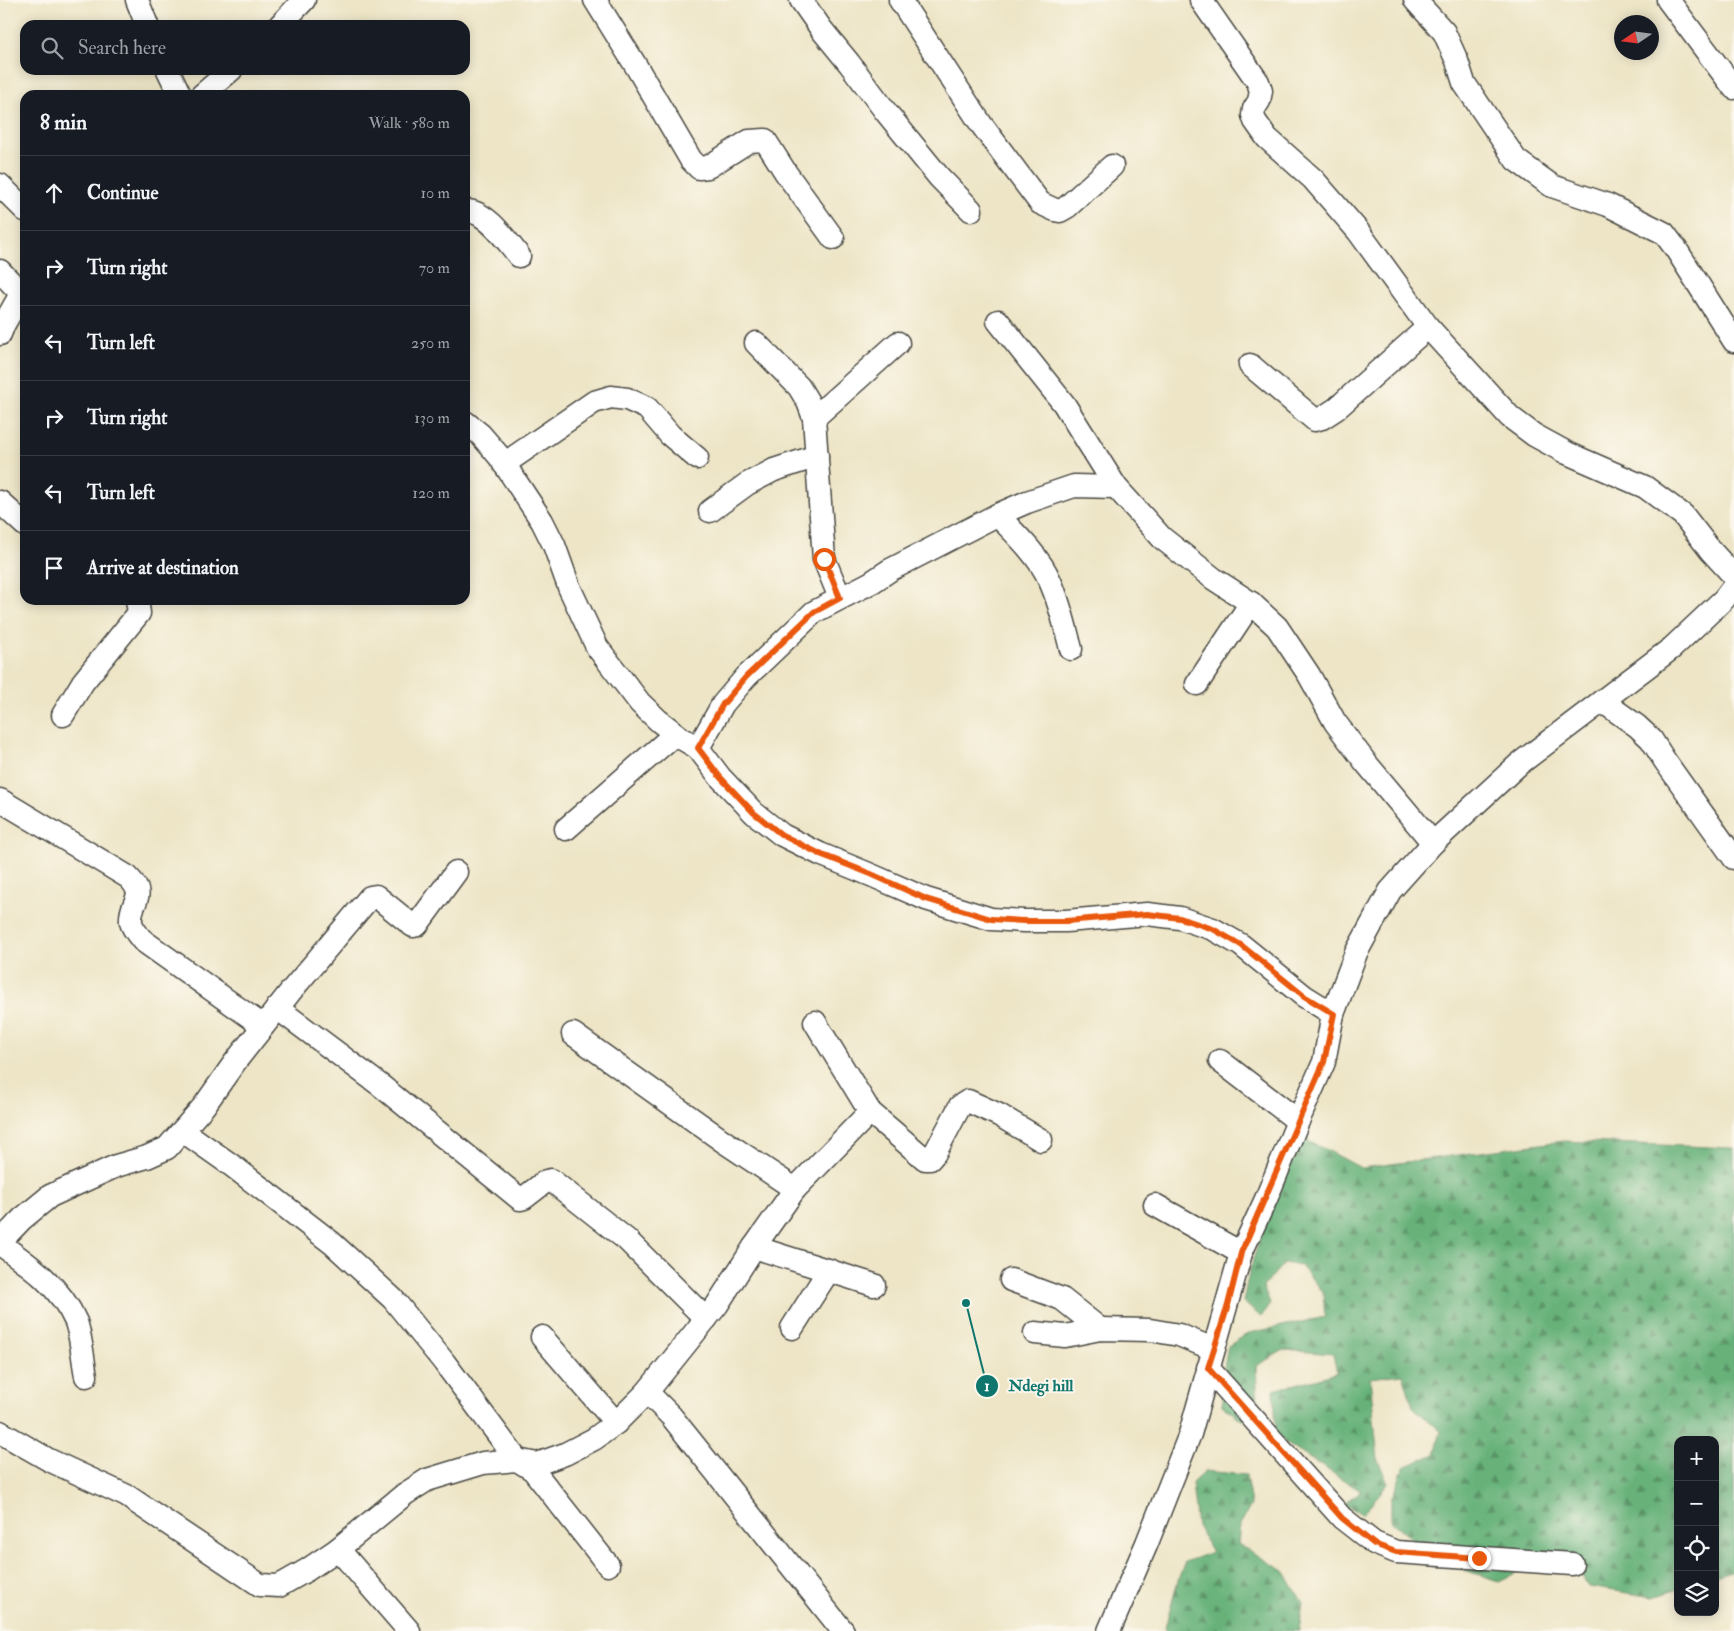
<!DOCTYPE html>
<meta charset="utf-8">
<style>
:root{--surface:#171b24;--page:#20242c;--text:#f1f3f6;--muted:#9ea1a6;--line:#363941}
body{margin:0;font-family:"IM FELL Double Pica",serif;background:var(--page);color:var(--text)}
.controls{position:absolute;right:15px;bottom:15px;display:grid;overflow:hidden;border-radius:10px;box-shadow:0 2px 12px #0003}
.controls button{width:45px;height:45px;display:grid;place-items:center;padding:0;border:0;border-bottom:1px solid var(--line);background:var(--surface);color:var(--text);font:25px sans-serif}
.compass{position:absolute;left:1614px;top:15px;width:45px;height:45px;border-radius:50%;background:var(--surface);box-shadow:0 2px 12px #0003;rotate:257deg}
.stop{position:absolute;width:15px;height:15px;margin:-11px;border:4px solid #ea580c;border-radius:50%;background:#fff}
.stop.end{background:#ea580c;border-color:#fff;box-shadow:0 1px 5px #0008}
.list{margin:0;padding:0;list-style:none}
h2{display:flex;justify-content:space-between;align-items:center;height:65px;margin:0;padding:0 20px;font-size:21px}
h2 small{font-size:16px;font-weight:400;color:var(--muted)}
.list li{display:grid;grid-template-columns:32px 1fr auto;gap:15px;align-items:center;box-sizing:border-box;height:75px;padding:0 20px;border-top:1px solid var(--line)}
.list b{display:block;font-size:19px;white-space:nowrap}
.list em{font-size:16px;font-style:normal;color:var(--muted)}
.icon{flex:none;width:28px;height:28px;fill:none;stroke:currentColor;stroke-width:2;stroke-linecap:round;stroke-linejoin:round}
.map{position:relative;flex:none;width:1734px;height:1631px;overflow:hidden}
.search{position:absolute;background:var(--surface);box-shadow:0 2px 12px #0003;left:20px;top:20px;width:450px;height:55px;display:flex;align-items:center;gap:12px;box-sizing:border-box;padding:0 18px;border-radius:15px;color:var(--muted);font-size:19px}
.panel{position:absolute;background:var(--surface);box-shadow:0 2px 12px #0003;left:20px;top:90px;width:450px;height:515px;border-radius:15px}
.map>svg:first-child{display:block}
</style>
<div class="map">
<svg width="1734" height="1631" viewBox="0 0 1734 1631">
<defs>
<pattern id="forest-firs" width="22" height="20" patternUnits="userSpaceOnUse" patternTransform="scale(1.25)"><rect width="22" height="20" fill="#68b27a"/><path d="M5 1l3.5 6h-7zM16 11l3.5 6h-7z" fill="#569164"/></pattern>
</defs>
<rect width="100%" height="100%" fill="#fbf7ec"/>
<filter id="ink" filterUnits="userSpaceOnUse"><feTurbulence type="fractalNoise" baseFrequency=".02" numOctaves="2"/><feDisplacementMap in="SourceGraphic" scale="10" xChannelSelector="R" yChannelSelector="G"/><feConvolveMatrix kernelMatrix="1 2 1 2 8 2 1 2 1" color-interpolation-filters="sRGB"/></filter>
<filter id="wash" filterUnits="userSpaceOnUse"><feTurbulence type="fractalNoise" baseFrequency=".0096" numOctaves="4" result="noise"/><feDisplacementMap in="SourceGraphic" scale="20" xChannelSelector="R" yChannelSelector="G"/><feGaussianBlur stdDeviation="1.12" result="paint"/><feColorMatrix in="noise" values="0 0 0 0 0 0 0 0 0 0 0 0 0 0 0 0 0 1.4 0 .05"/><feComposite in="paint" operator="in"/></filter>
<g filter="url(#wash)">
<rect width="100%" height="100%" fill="#ede5c6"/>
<g fill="url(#forest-firs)" stroke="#4a6e52">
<path d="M1303,1139L1329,1151L1361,1168L1563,1141L1734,1148V1570L1715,1576V1440H1678V1589L1654,1597L1589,1587L1577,1569L1537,1563L1499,1581L1438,1562L1391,1521V1500L1404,1467L1435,1454L1441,1431L1413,1407L1403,1374L1370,1378L1378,1460L1388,1484L1362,1514L1344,1504L1361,1491L1276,1437L1274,1390L1337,1373L1333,1354L1284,1350L1256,1366L1258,1405L1243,1421L1222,1405L1221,1384L1228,1346L1249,1333L1325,1317L1323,1292L1301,1266L1284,1263L1263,1287L1270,1304L1261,1317L1243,1302C1253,1244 1278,1192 1303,1139Z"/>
<path d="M1205,1471L1246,1475L1251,1505L1240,1525L1238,1544L1284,1571L1303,1603L1299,1631H1167L1165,1628L1179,1577L1185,1562L1212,1552L1197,1526L1192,1483Z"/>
</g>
</g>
<g filter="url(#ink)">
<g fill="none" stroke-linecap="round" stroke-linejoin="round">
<defs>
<g id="minor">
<path d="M137,0L147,25"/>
<path d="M595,0L636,66L691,160L699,168L708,167L749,141L765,140L786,173L833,238"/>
<path d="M801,0L822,30L849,63L886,112L939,177L971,210"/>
<path d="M900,0L981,124L1040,203L1055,210L1060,211L1067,207L1112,166"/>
<path d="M1201,0L1258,82L1261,91L1259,101L1254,109L1253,115L1255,121L1267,138L1313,179L1358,231L1428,327L1510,417L1534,435L1567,453L1645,487L1683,515L1711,551L1734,576"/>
<path d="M1415,0L1444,32L1457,61L1464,83L1516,160L1552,186L1608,205L1664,233L1676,249L1734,341"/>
<path d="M1668,0L1734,88"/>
<path d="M280,25L304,0"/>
<path d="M168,70L180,95"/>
<path d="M202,95L231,70"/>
<path d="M0,185L25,210"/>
<path d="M465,211C485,209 507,241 519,256"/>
<path d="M0,271L21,293"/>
<path d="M998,321L1064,404L1116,487L1162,538L1214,579L1251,603L1277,627L1309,675L1335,722L1366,763L1433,843"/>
<path d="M0,334L4,324L25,287"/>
<path d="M756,343L799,387L808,402L814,418L824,559L840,598"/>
<path d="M1250,365L1315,420L1322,418L1336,409L1428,327"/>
<path d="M814,418L898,343"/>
<path d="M465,422L480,434L499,456L542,521L554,545L569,587L597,647L640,703L659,721L681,738L698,748L720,777L754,813L782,835L820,854L871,875L926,899L991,919L1024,921H1066L1147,914L1180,918L1213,929L1241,945L1304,996L1333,1014"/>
<path d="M504,464L594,402L611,397L627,399L647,408L670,435L697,458"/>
<path d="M0,502L25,525"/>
<path d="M710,511L747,484L774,470L817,456"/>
<path d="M997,515C1015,533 1040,557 1050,581C1060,603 1065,626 1071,649"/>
<path d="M1197,684L1251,603"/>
<path d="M1602,701L1637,726L1651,739L1665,761L1734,858"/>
<path d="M63,715L83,682L139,613L137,600"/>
<path d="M698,748L723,704L746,677L814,612L872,582L890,570L997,515L1027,502L1074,486L1116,487"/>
<path d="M0,800L128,877C149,898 129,900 131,922C132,928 138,935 142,940L263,1026"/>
<path d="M566,829L675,734"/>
<path d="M277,1008L380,1085L520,1199L524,1198L546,1181L551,1180L627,1240L706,1319"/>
<path d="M573,1034L723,1141L795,1189"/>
<path d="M1220,1061L1298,1121"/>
<path d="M870,1112L925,1159H930L935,1153L960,1106L968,1101L999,1115L1041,1140"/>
<path d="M183,1131L234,1167L332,1243L393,1299L444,1362L517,1460L533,1470L608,1565"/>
<path d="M1155,1205L1241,1253"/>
<path d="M0,1242L22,1219L50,1196L116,1166L147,1157L167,1148L204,1106L235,1062L291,991L370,897L376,896L413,926L417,925L456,872"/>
<path d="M0,1244C30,1265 61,1287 76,1322C81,1336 83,1360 86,1376"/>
<path d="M754,1247L874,1285"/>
<path d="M1011,1280L1062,1299L1100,1329"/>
<path d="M792,1328L829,1270"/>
<path d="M1035,1333L1065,1336L1100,1329L1150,1330L1179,1335L1213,1349"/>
<path d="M542,1337L616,1423"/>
<path d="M1208,1368L1342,1518L1374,1543L1396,1552L1572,1564"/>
<path d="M647,1392L717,1305L754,1247L795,1189L870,1112L815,1022"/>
<path d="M0,1432L49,1460L127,1496L260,1585L279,1586L307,1570L338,1549L405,1494L427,1480L483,1463L517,1460L537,1464L565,1454L594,1439L616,1423L647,1392L671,1416L843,1631"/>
<path d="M338,1549L409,1631"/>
<path d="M1109,1631L1147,1543L1190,1434L1241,1253L1266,1199L1298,1121L1324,1062L1333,1014L1356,953L1390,891L1433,843L1519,764L1672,648L1724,599L1734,586"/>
</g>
</defs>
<use href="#minor" stroke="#484742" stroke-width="25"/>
<use href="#minor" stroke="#fff" stroke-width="22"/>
</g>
</g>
<g fill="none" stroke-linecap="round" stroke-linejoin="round" filter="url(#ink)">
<path stroke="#ea580c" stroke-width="6" d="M824,559L840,598L814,612L746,677L723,704L698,748L720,777L754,813L782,835L820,854L871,874L926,899L991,919L1024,921H1066L1147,914L1180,918L1213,929L1241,945L1304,996L1334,1014L1324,1062L1241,1253L1228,1305L1208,1368L1342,1518L1374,1544L1396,1552L1479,1558"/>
</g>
<path fill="none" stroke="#0f766e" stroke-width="2" d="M966 1303L987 1386"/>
<g fill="#0f766e" stroke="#fbf7ec" stroke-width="2">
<circle cx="966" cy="1303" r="5"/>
<circle cx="987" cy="1386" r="12"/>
</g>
<g font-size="15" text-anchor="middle" font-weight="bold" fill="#fff">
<text x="987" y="1391">1</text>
</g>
<g font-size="16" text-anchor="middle" font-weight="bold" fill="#0f766e" stroke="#fbf7ec" stroke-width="4" stroke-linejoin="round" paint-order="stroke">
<text x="1041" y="1391">Ndegi hill</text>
</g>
</svg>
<div class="controls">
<button>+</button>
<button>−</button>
<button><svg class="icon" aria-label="locate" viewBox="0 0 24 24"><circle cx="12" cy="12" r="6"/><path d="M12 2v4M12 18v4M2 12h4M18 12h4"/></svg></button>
<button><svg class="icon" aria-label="layers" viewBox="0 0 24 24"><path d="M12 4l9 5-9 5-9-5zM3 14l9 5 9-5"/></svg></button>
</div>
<svg class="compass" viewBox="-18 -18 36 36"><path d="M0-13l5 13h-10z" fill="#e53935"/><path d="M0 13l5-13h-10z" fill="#9ea1a6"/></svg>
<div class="stop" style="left:824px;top:559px"></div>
<div class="stop end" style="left:1479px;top:1558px"></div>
<div class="search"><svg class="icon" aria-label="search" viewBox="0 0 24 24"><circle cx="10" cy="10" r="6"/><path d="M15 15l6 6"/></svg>Search here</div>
<section class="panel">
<h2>8 min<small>Walk · 580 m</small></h2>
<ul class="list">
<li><svg class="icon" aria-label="ahead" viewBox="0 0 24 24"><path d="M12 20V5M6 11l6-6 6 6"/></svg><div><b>Continue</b></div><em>10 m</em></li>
<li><svg class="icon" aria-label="right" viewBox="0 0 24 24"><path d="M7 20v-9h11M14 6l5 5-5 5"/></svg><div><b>Turn right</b></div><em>70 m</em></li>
<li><svg class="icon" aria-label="left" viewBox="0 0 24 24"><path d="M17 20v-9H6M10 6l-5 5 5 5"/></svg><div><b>Turn left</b></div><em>250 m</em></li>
<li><svg class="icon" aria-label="right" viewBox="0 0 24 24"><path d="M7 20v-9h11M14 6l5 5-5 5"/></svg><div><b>Turn right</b></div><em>130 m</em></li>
<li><svg class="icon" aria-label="left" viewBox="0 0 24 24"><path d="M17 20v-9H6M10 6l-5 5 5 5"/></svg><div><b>Turn left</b></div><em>120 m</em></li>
<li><svg class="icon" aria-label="arrive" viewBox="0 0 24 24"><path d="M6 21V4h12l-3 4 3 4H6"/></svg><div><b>Arrive at destination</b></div></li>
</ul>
</section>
</div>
